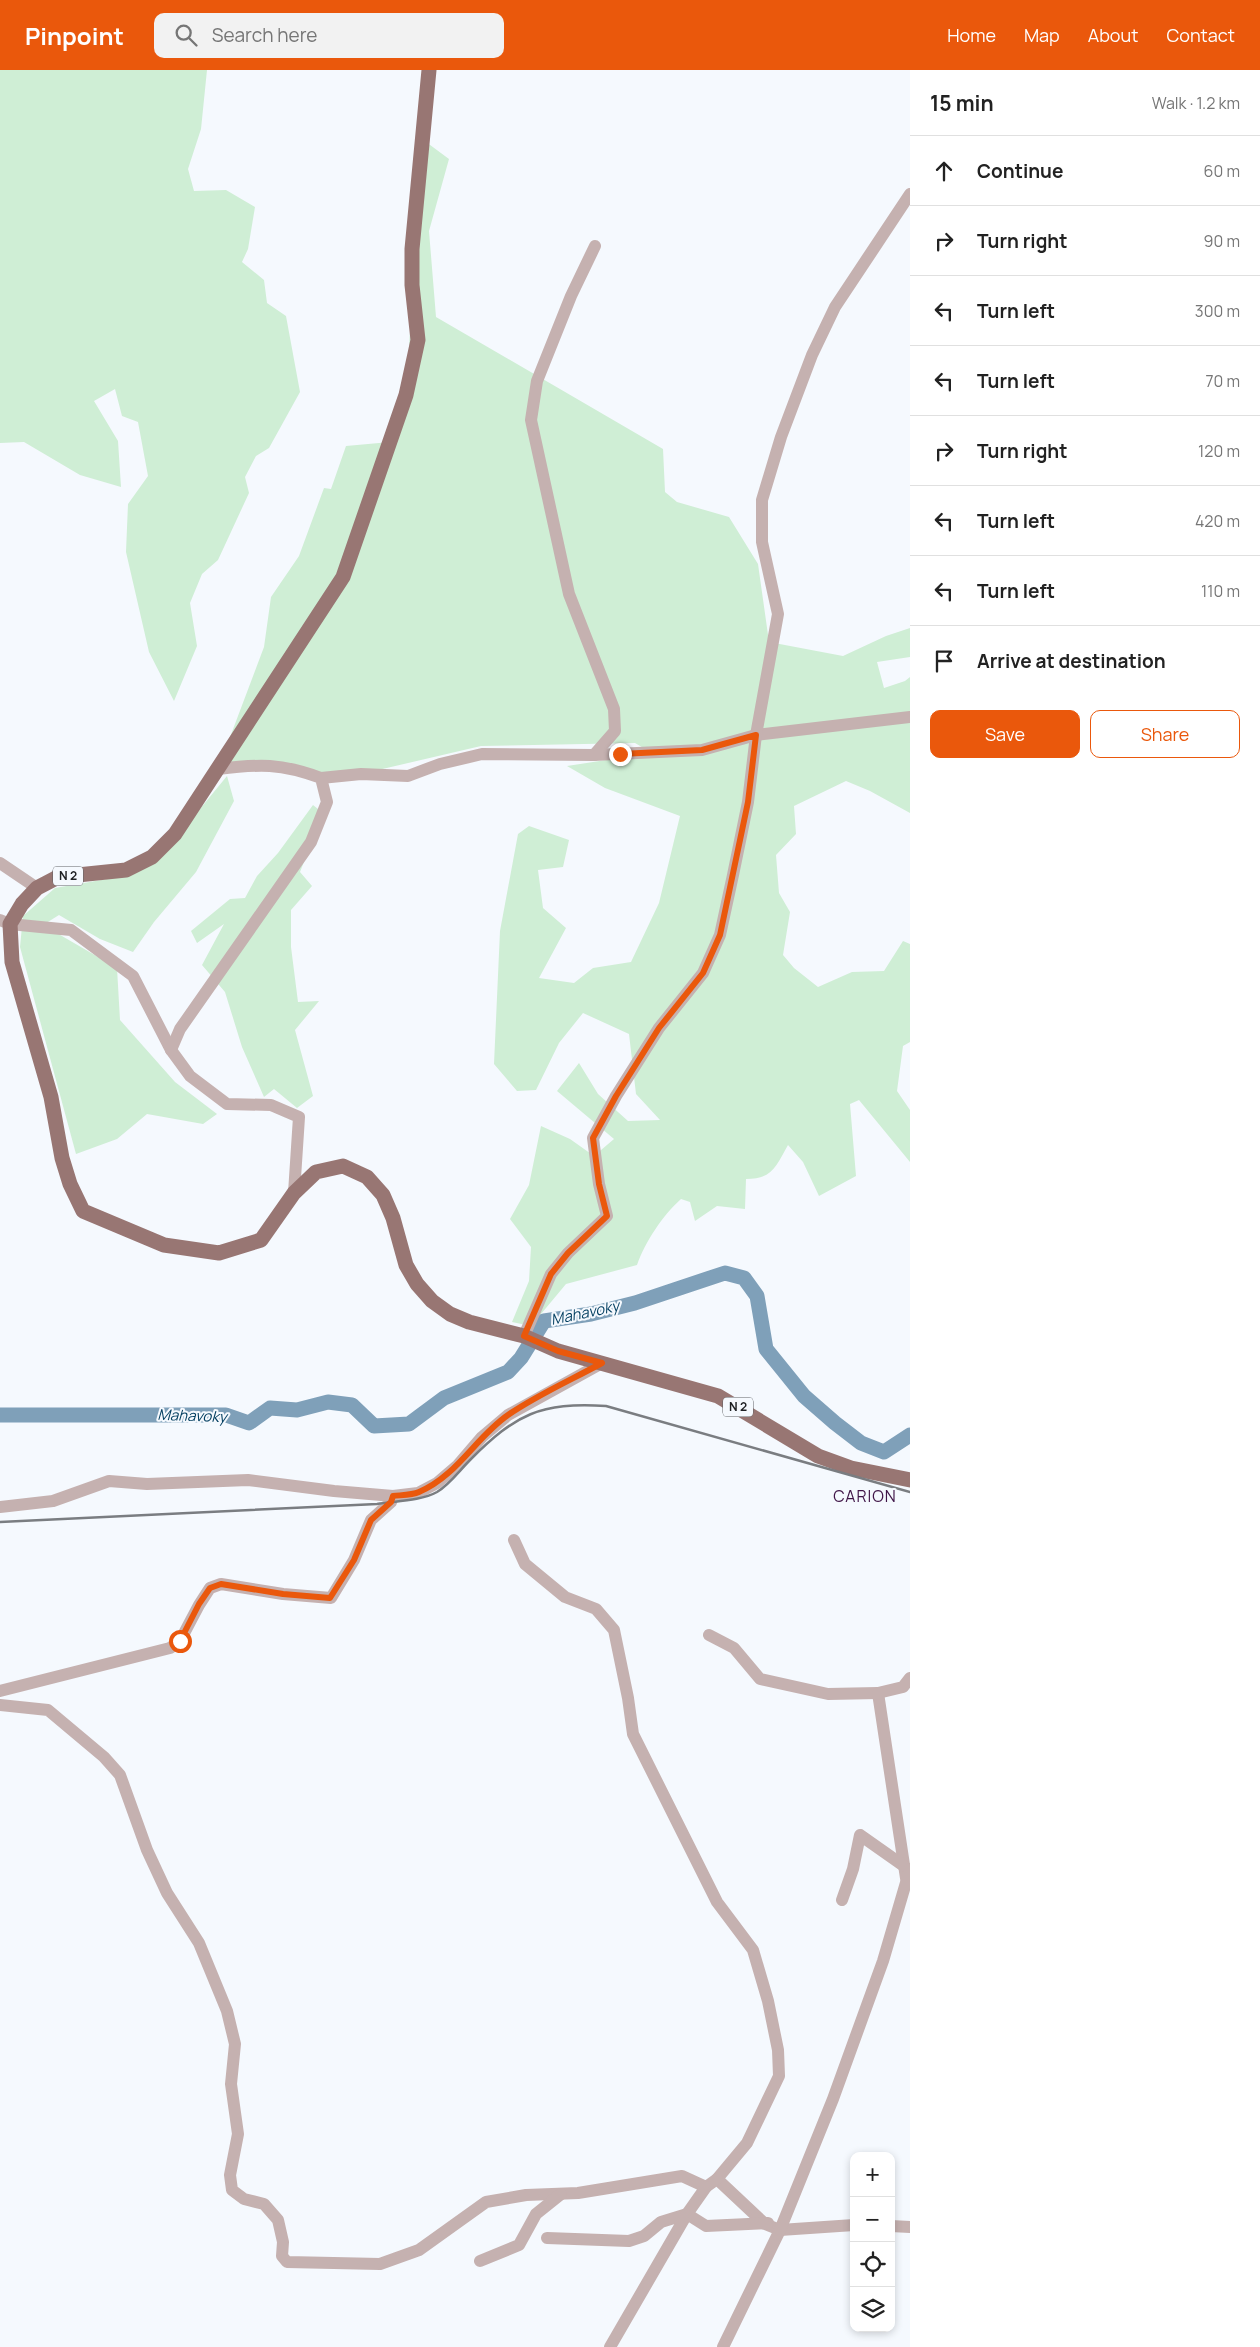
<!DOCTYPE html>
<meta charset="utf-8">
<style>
:root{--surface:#fff;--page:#f2f2f2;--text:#222;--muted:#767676;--line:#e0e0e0;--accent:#ea580c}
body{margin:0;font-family:Manrope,sans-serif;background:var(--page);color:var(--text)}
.controls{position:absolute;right:15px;bottom:15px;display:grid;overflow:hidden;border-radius:10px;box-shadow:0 2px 8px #0003}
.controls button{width:45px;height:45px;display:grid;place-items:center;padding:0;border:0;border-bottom:1px solid var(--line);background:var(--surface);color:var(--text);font:25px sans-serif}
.stop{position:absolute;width:15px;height:15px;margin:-11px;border:4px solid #ea580c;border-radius:50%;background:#fff}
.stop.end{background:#ea580c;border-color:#fff;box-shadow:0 1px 5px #0008}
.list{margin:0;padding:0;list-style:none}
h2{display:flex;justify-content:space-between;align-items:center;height:65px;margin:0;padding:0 20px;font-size:21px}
h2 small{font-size:16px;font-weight:400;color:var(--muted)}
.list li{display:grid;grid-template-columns:32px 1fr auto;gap:15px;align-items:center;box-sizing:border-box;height:70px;padding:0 20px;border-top:1px solid var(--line)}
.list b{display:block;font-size:19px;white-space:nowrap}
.list em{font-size:16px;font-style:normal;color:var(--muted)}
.actions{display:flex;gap:10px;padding:15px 20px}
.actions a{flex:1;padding:11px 0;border:1px solid var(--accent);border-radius:10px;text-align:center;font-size:18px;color:var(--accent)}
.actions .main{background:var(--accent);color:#fff}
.icon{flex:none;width:28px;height:28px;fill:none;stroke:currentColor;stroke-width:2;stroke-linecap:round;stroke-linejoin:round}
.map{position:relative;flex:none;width:910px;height:2277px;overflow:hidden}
header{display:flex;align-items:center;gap:30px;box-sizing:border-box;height:70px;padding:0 25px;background:var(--accent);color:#fff}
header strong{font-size:24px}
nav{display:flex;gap:28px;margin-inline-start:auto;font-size:18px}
.search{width:350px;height:45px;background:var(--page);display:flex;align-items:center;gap:12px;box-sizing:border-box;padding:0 18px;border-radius:10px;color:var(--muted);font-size:19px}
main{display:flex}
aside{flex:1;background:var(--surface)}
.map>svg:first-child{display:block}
</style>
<header>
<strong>Pinpoint</strong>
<div class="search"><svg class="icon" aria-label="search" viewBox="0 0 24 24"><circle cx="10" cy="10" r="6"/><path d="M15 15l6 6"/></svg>Search here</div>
<nav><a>Home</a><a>Map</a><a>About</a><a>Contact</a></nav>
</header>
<main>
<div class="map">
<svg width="910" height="2277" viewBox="0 0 910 2277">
<rect width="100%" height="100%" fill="#f5f9fe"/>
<g fill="#cfeed5">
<path d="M0,0H207L201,59L188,99L194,121L226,120L255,137L248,179L242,192L264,210L267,233L286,246L300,322L269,378L256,386L245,407L249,423L218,490L202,504L190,533L197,576L174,631L149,582L126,482L128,434L148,406L138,352L122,346L115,319L94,331L118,371L121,417L80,405L24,372L0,373Z"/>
<path d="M422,69L449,89L429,161L436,247L663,379L665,422L677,432L729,447L758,494L769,572L843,586L886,566L910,558V587L877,592L884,618L905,611L910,607V743L870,721L846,711L794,736L796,764L776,785L779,823L790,842L783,885L794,898L818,917L852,902L884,901L903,871L910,874V972L903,976L897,1021L910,1040V1092L859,1030L850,1034L856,1106L819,1126L803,1092L788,1075C776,1096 773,1109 746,1109L745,1139L717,1136L695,1151L690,1132L681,1129C663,1145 645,1172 637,1195L566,1214L531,1256L512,1252L529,1211L531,1177L510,1149L529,1115L541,1056L570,1069L594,1086L614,1069L557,1021L579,993L598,1024L628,1051L660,1050L636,1024L629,964L583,943L559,973L536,1020L517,1021L494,994L500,861L518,764L529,756L569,770L563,797L538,800L543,838L566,858L539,908L574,913L593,898L631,892L659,833L680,746L605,718L567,696L652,683L635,673L481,676L361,704L321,708L259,694L218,699L264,577L271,527L299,486L324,418L331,419L346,376L390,372L406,325Z"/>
<path d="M227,706L234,731L196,802L154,852L133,882L100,869L59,845L43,855L117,898L120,950L175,1012L217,1044L203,1054L147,1044L117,1069L76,1084L20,877L23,846L55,818L130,805L159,789Z"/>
<path d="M313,735L323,743L300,802L312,816L291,840V877L298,932L319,931L295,960L313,1026L297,1038L274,1019L264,1027L242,977L225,922L202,895L224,854L197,873L191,861L230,829L245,828L257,806L278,783Z"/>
</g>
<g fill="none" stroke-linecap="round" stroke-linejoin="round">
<path stroke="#7fa0b9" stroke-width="15" d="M0,1345H226L249,1353L270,1338L297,1340L328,1332L352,1335L374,1356L409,1354L444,1328L508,1302L521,1288L544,1251L591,1244L635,1233L725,1203L744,1208L757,1226L766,1279L804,1326L835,1353L861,1373L884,1382L910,1365"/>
<g stroke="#c5b1b0" stroke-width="12">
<path d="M594,685L702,680L756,665L910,647"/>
<path d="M321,708L361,704L408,706L440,694L482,684L594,685L615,661L614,639L569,524L531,350L537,311L571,226L595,176"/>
<path d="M0,793L37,818"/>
<path d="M0,850L10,854L71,860L133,906L171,980L190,1006L227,1034L271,1035L299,1047L294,1123"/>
<path d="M171,980L180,959L311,772L327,732L321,708C281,693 259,694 218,699"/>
<path d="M524,1266L551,1204L568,1183L607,1146L599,1114L593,1068L616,1026L659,958L703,903L720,865L733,805L748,732L756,665L778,544L762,472V430L781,367L812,285L835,237L910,124"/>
<path d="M0,1437L53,1431L109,1411L147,1414L248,1410L334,1421L393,1426L418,1423L437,1413L458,1395L482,1367L508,1345L602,1293"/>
<path d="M514,1470L525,1494L565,1527L596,1539L614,1560L628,1628L633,1664L717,1832L753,1880L768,1931L778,1980L779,2006L747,2073L717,2109L765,2154L780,2160L854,2155"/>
<path d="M709,1565L734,1578L760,1609L828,1624L878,1623"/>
<path d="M0,1621L170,1578L180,1571L199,1535L210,1518L221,1514L283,1524L331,1528L354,1490L371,1450L391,1432L393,1426"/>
<path d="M0,1635L48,1640L104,1687L120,1705L147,1780L167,1823L199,1873L227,1941L235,1974L231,2014L238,2064L230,2105L232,2120L244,2129L264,2134L278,2150L283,2172L282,2186L287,2192L380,2194L419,2180L486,2132L526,2125L578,2123L682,2106L706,2117L717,2109"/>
<path d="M906,1808L878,1623L903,1617L910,1608"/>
<path d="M842,1830L853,1799L860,1765L904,1796"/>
<path d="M891,2156L910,2157"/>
<path d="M547,2168L629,2171L644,2166L661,2152L687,2144L706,2156L768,2153"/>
<path d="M480,2191L519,2175L536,2144L561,2124"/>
<path d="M610,2277L687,2144L706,2117"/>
<path d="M723,2277L780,2160L833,2029L883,1891L910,1799"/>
</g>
<path stroke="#987673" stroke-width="15" d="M429,0L412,179V215L418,270L406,325L343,507L175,764L152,787L126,800L58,807L37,818L22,834L10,854L12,892L51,1027L62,1088L70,1114L83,1141L164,1175L219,1183L261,1170L294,1123L316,1102L343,1096L367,1107L383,1125L393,1148L406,1195L417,1214L432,1231L450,1244L469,1252L524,1266L558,1281L718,1326L818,1386L851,1398L910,1410"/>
<path stroke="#7a7d81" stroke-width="2.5" d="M0,1452L377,1434C395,1431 421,1431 437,1422C450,1414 459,1401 470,1390C516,1344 540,1332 606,1336L910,1422"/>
</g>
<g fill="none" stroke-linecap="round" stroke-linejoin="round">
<path stroke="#ea580c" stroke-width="6" d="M180,1571L199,1534L210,1518L221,1514L283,1524L330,1528L354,1490L371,1450L391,1432L393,1426C402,1425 412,1425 419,1422C457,1406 476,1367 508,1345C537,1325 571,1310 602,1293L558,1281L524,1266L551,1204L568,1183L607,1146L599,1114L593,1068L616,1026L659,958L703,903L720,865L748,732L756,665L702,680L620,684"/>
</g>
<g text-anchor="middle" stroke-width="4" stroke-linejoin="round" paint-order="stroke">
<g fill="#f5f9fe" stroke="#5e6165" stroke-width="1">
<rect x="53" y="796.5" width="30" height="19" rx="4"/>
<rect x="723" y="1327.5" width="30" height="19" rx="4"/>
</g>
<g font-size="12" font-weight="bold" fill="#1e2023">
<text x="68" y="810">N 2</text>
<text x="738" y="1341">N 2</text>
</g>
<g font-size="15" font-style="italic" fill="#003d5f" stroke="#f5f9fe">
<text transform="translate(585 1243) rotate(-12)" y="5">Mahavoky</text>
<text transform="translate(192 1346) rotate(2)" y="5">Mahavoky</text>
</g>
<g font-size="16" letter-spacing="1" fill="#3f1447" stroke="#f5f9fe">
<text x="865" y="1432">CARION</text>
</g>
</g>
</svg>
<div class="controls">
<button>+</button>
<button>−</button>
<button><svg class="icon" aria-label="locate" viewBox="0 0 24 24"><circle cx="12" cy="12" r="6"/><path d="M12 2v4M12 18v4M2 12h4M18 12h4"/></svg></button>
<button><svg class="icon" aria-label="layers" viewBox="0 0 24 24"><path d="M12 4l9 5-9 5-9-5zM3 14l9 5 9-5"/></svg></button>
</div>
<div class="stop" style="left:180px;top:1571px"></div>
<div class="stop end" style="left:620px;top:684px"></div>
</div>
<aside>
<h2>15 min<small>Walk · 1.2 km</small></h2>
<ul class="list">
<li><svg class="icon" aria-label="ahead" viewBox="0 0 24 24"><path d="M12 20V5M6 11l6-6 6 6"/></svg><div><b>Continue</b></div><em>60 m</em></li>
<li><svg class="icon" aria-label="right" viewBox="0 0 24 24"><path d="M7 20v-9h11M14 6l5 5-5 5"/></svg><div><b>Turn right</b></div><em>90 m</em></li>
<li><svg class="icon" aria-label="left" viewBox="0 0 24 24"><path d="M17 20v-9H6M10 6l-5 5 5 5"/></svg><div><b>Turn left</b></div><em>300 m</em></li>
<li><svg class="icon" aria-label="left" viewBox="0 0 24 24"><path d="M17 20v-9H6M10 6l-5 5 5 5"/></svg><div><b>Turn left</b></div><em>70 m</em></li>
<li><svg class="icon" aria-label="right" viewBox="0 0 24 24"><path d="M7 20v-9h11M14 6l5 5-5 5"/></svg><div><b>Turn right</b></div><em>120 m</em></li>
<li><svg class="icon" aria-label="left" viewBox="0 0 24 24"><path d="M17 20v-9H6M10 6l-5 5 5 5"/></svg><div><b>Turn left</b></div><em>420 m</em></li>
<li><svg class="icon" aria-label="left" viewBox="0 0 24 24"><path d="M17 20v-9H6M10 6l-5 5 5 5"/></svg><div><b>Turn left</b></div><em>110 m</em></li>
<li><svg class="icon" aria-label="arrive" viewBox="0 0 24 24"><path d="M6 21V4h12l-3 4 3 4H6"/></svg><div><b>Arrive at destination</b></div></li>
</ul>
<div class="actions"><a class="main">Save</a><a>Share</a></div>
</aside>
</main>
